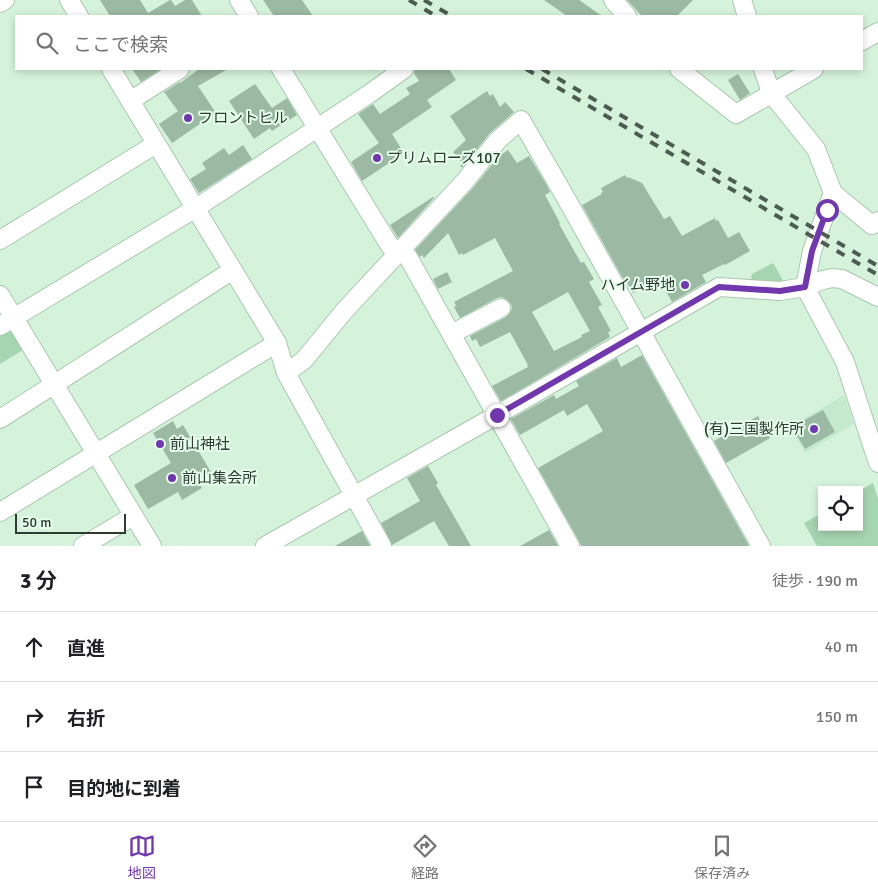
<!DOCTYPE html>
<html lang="ja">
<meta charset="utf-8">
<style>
:root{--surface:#fff;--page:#f2f2f2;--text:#202124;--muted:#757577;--line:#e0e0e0;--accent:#7138ae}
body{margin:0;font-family:Signika,"Noto Sans JP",sans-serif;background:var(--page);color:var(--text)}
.controls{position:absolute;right:15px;bottom:15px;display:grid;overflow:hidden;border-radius:0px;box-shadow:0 2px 8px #0003}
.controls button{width:45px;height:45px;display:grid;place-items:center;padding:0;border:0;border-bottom:1px solid var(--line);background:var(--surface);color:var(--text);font:25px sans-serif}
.scale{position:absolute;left:15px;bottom:12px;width:111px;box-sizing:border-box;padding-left:5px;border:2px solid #2f3b32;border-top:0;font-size:14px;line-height:18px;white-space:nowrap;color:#2f3b32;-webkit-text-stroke:4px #e6ffec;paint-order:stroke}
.stop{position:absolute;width:15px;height:15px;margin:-11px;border:4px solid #7138ae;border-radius:50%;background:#fff}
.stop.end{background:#7138ae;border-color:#fff;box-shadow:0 1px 5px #0008}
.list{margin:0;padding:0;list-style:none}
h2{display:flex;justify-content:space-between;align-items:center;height:65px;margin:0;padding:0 20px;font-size:21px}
h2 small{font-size:16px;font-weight:400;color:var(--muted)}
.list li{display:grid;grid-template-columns:32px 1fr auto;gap:15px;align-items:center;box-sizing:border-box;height:70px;padding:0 20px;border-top:1px solid var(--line)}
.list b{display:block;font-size:19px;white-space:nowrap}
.list em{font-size:16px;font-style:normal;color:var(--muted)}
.icon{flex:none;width:28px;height:28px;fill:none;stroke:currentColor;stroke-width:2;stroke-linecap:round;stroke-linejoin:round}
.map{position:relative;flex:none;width:878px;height:546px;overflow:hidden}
.search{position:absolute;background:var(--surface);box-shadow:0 2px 8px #0003;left:15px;right:15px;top:15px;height:55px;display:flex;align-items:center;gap:12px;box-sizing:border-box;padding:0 18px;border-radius:0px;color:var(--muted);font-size:19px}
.sheet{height:275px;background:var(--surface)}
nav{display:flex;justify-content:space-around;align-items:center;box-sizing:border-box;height:70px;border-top:1px solid var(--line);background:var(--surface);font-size:14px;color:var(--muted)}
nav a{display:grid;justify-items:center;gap:2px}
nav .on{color:var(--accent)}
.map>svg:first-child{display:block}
</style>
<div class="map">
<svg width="878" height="546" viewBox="0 0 878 546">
<rect width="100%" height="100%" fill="#d5f3db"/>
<path fill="#c4eacd" d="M844,395L854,424L805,453L790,427Z"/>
<g fill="#a6d5b1">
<path d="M773,263L784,282H754L751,278L752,274Z"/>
<path d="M3,329L12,331L23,350L0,364V331Z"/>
<path d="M873,483L878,499V546H817L804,523L822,513V527H859V491Z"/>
</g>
<g fill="#9cb9a3" fill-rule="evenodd">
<path d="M100,0H140L148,13L170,0H171L175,6L185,0H192L202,16H110Z"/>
<path d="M263,0H302L313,16H274Z"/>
<path d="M544,0H579L602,16H567Z"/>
<path d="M627,0H693L677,16H642Z"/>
<path d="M132,69H161L141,82Z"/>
<path d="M199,69H228L198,86L216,113L172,143L159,124L178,111L164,92L180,82V83Z"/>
<path d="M415,69H449L456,80L427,100L432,107L392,134L404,153L362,181L351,162L379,143L358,114L373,104L380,114L410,94L406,88L419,81L414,73Z"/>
<path d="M738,74L750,93L740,100L728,80Z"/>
<path d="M255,84L272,108L287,98L297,115L272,131L270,128L254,139L229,101Z"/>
<path d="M487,91L490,96L493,94L500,107L505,102L514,112L490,133L462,168L460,165L462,163L453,152L466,140L450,116Z"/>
<path d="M243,145L252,159L199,193L190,179L206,169L202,163L224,148L229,155Z"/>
<path d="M508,150L517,163L529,156L546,184L550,192L545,195L560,223L559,224L581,263L584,262L594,279L589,282L602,305L598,307L611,331L608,332L610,337L501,401L492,386L528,367L527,365H528L510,332L480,347L476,339L472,341L470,336L506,317L510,313L512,308L511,304L506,299L501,297L497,298L460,318L454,307L456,306L454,302L513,271L495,238L463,255L462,253L459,255L448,233L424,258L422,255L420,257L415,250L473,188L499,156ZM568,292L590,331L581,335L582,337L554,351L532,312Z"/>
<path d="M625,175L627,178L628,177L642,183L664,219L670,216L682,236L715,218L716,221L718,220L728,238L739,232L750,251L725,265L724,264L702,275L706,282L672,302L659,279L633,293L626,281L625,282L582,205L602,194L601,193L603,192L601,188Z"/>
<path d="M433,197L434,198L398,238L390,225Z"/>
<path d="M447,272L452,282L438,289L433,279Z"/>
<path d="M642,355L749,546H581L579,541L538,468L603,431L587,404L567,416L564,410L520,435L511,419L554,395L556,399L579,386L576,381L617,358L621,367Z"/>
<path d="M823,410L835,432L805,449L792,427Z"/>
<path d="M758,416L770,438L726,463L714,441Z"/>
<path d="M173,421L177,429L183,425L211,472L198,480L202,488L182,500L178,492L148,509L134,485L171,463L153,433Z"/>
<path d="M428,466L438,483L436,485L471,546H449L434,521L392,545L381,523L420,501L407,478Z"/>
<path d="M549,530L558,546H520Z"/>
<path d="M362,531L370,546H335Z"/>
</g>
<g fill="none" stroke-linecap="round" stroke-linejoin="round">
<defs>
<g id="minor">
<path d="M69,0L79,16"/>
<path d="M239,0L249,16"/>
<path d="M613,0L627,16"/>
<path d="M742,0L747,16"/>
<path d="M0,3L5,0"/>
<path d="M862,41L878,32"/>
<path d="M111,69L277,343L286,373L382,546"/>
<path d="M281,69L390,246L408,257L570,546"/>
<path d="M679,69L736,114L814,69"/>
<path d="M763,69L771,93L816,149L833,193L872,225L878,221"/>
<path d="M130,101L180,69"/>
<path d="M833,193L812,251L805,287L845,362L878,463"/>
<path d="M0,240L156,144"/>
<path d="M0,295L152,546"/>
<path d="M0,326L196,208L369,94L404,69"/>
<path d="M451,334L501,308"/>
<path d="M286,373L304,360L345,310L465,181L498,140L521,120L567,200L761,546"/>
<path d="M0,419L233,270"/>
<path d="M0,512L277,343"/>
<path d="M83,546L133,516"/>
<path d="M265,546L497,415L719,287L780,291L805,287L823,280L832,278L842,279L878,297"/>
</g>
</defs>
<use href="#minor" stroke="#aac7b0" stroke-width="20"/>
<use href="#minor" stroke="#fff" stroke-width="18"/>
<g stroke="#4d5c50" stroke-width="4" stroke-dasharray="9 9" stroke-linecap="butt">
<path d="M409,0L436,16"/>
<path d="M424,0L452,16"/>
<path d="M526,69L878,275"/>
<path d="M542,69L878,266"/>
</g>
</g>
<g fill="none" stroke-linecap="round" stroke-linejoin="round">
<path stroke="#7138ae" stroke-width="6" d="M497,415L719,287L780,291L805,287L812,251L827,210"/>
</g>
<g fill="#7138ae" stroke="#e6ffec" stroke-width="2">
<circle cx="188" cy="118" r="5"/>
<circle cx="377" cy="158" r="5"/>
<circle cx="685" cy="285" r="5"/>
<circle cx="814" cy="429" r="5"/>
<circle cx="160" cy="444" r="5"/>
<circle cx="172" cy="478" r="5"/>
</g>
<g text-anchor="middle" stroke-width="4" stroke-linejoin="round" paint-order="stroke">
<g font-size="15" fill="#2f3b32" stroke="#e6ffec" text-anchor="start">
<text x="198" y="123">フロントヒル</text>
<text x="387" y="163">プリムローズ107</text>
<text x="675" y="290" text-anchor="end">ハイム野地</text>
<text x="804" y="434" text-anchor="end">(有)三国製作所</text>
<text x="170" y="449">前山神社</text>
<text x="182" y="483">前山集会所</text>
</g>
</g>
</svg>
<div class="controls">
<button><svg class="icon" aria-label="locate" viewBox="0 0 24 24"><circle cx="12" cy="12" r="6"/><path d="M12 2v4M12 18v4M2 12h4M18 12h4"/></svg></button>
</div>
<div class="scale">50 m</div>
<div class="stop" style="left:827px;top:210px"></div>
<div class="stop end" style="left:497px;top:415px"></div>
<div class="search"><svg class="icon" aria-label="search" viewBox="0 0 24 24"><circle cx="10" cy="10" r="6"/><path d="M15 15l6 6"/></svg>ここで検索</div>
</div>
<section class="sheet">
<h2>3 分<small>徒歩 · 190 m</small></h2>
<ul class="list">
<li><svg class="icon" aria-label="ahead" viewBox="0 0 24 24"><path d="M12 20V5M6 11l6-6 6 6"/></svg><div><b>直進</b></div><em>40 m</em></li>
<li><svg class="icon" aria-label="right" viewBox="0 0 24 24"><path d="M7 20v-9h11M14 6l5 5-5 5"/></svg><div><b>右折</b></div><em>150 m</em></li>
<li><svg class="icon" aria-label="arrive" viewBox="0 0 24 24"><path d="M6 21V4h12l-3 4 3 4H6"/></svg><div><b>目的地に到着</b></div></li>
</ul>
</section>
<nav>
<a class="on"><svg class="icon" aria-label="map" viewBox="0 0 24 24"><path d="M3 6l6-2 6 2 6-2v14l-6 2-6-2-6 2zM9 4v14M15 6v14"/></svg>地図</a>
<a><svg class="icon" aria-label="directions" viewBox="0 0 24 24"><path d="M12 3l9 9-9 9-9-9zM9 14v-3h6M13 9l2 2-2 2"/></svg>経路</a>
<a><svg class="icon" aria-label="saved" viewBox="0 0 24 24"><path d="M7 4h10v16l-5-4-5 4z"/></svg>保存済み</a>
</nav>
